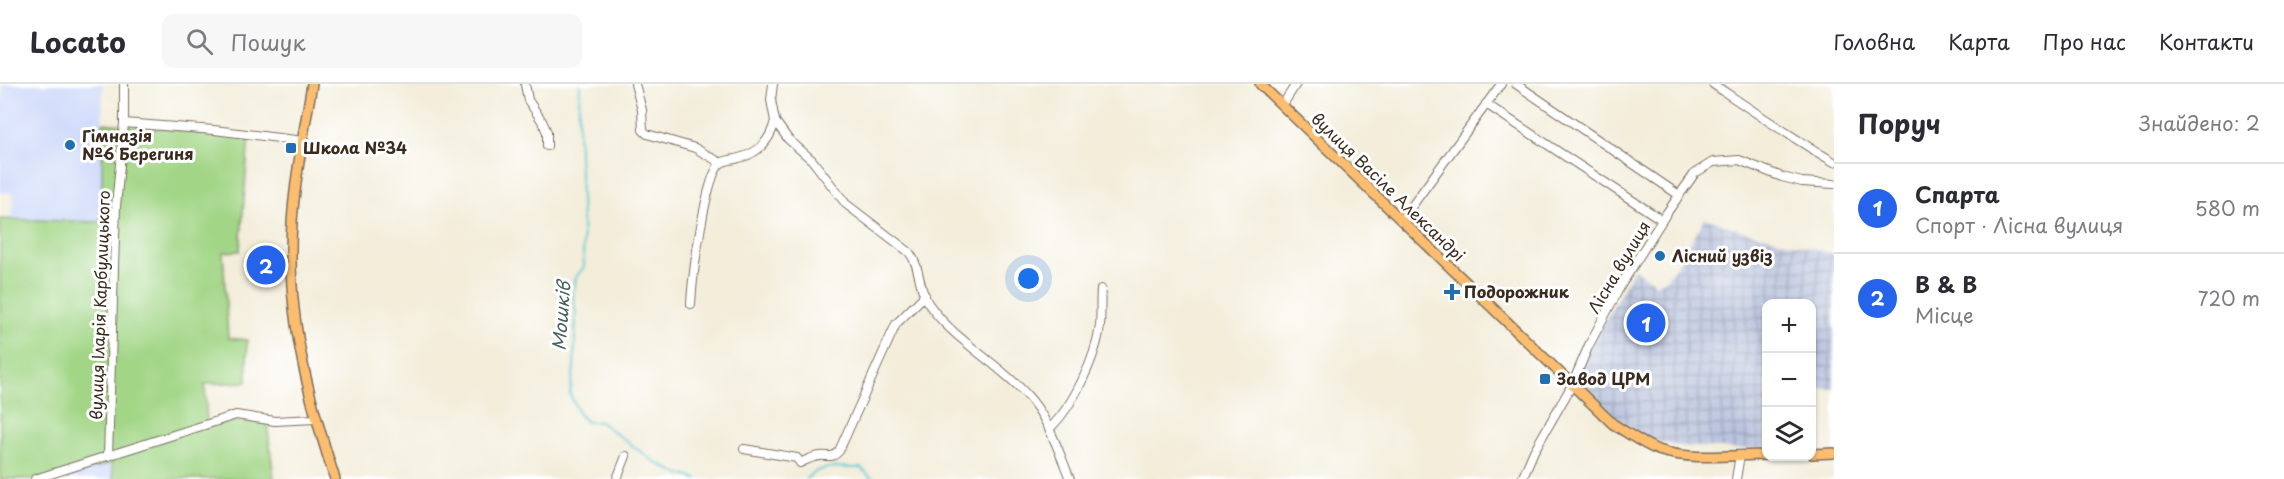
<!DOCTYPE html>
<html lang="uk">
<meta charset="utf-8">
<style>
:root{--surface:#fff;--page:#f7f7f7;--text:#2b2b33;--muted:#7c7c81;--line:#e1e1e2;--accent:#2563eb}
body{margin:0;font-family:"Playpen Sans",sans-serif;background:var(--page);color:var(--text)}
.controls{position:absolute;right:18px;bottom:18px;display:grid;overflow:hidden;border-radius:12px;box-shadow:0 2px 4px #0004}
.controls button{width:54px;height:54px;display:grid;place-items:center;padding:0;border:0;border-bottom:2px solid var(--line);background:var(--surface);color:var(--text);font:30px sans-serif}
.you{position:absolute;left:1029px;top:195px;width:21px;height:21px;margin:-15px;border:4px solid #fff;border-radius:50%;background:#1a73e8;box-shadow:0 0 0 9px #1a73e833}
.badge{display:grid;place-items:center;width:39px;height:39px;border-radius:50%;background:var(--accent);color:#fff;font-size:20px;font-weight:700}
.pin{position:absolute;translate:-50% -50%;border:3px solid #fff;box-shadow:0 2px 6px #0006}
.list{margin:0;padding:0;list-style:none}
h2{display:flex;justify-content:space-between;align-items:center;height:78px;margin:0;padding:0 24px;font-size:26px}
h2 small{font-size:20px;font-weight:400;color:var(--muted)}
.list li{display:grid;grid-template-columns:39px 1fr auto;gap:18px;align-items:center;box-sizing:border-box;height:90px;padding:0 24px;border-top:2px solid var(--line)}
.list b{display:block;font-size:22px;white-space:nowrap}
.list p{margin:0;font-size:20px;white-space:nowrap;color:var(--muted)}
.list em{font-size:20px;font-style:normal;color:var(--muted)}
.icon{flex:none;width:33px;height:33px;fill:none;stroke:currentColor;stroke-width:2;stroke-linecap:round;stroke-linejoin:round}
.map{position:relative;flex:none;width:1834px;height:395px;overflow:hidden}
header{display:flex;align-items:center;gap:36px;box-sizing:border-box;height:84px;padding:0 30px;background:var(--surface);border-bottom:2px solid var(--line)}
header strong{font-size:28px}
nav{display:flex;gap:33px;margin-inline-start:auto;font-size:21px}
.search{width:420px;height:54px;background:var(--page);display:flex;align-items:center;gap:15px;box-sizing:border-box;padding:0 21px;border-radius:12px;color:var(--muted);font-size:22px}
main{display:flex}
aside{flex:1;background:var(--surface)}
.map>svg:first-child{display:block}
</style>
<header>
<strong>Locato</strong>
<div class="search"><svg class="icon" aria-label="search" viewBox="0 0 24 24"><circle cx="10" cy="10" r="6"/><path d="M15 15l6 6"/></svg>Пошук</div>
<nav><a>Головна</a><a>Карта</a><a>Про нас</a><a>Контакти</a></nav>
</header>
<main>
<div class="map">
<svg width="1834" height="395" viewBox="0 0 1834 395">
<defs>
<pattern id="industrial-grid" width="8" height="8" patternUnits="userSpaceOnUse" patternTransform="scale(1.5)"><rect width="8" height="8" fill="#bac4de"/><path d="M0 4h8M4 0v8" fill="none" stroke="#989fb3"/></pattern>
</defs>
<rect width="100%" height="100%" fill="#fff"/>
<filter id="ink" filterUnits="userSpaceOnUse"><feTurbulence type="fractalNoise" baseFrequency=".0167" numOctaves="2"/><feDisplacementMap in="SourceGraphic" scale="12" xChannelSelector="R" yChannelSelector="G"/><feConvolveMatrix kernelMatrix="1 2 1 2 8 2 1 2 1" color-interpolation-filters="sRGB"/></filter>
<filter id="wash" filterUnits="userSpaceOnUse"><feTurbulence type="fractalNoise" baseFrequency=".008" numOctaves="4" result="noise"/><feDisplacementMap in="SourceGraphic" scale="24" xChannelSelector="R" yChannelSelector="G"/><feGaussianBlur stdDeviation="1.35" result="paint"/><feColorMatrix in="noise" values="0 0 0 0 0 0 0 0 0 0 0 0 0 0 0 0 0 1.4 0 .05"/><feComposite in="paint" operator="in"/></filter>
<g filter="url(#wash)">
<rect width="100%" height="100%" fill="#f3edda"/>
<g fill="#cfdafa">
<path d="M3,0H103L101,138L12,135L13,109H0V16L3,15Z"/>
<path d="M112,379L113,395H58Z"/>
</g>
<path fill="url(#industrial-grid)" d="M1705,134L1737,145L1834,170V305L1812,304V219H1766V364L1739,365L1679,362L1650,357L1618,334L1575,298L1591,262L1634,185L1656,200L1666,195L1680,177Z"/>
<path fill="#a2d686" stroke="#6e8052" stroke-width="1.5" d="M103,39L249,52L240,167L223,168L228,254L247,256V298L205,300L207,342L240,336L267,339L274,395H113L112,379L58,395H0V135L101,138Z"/>
<g fill="none" stroke-linecap="round" stroke-linejoin="round">
<g stroke="#5bc7d3" stroke-width="2">
<path d="M580,0L578,45L584,183L576,193L573,214L576,227L574,283L570,310L579,330L587,338H600L655,378L676,389L697,395"/>
<path d="M806,395C820,379 841,384 861,384L873,395"/>
</g>
</g>
</g>
<g filter="url(#ink)">
<g fill="none" stroke-linecap="round" stroke-linejoin="round">
<defs>
<g id="minor">
<path d="M525,0L528,16L542,37L547,48V62"/>
<path d="M635,0L642,26L643,46L647,50L695,64L721,79"/>
<path d="M773,0L771,16L775,37L788,55L812,76L846,120L909,168C921,183 918,204 928,219C953,256 996,277 1026,310C1048,333 1058,366 1070,395"/>
<path d="M1516,0L1679,111"/>
<path d="M1713,0C1753,27 1792,54 1834,78"/>
<path d="M1486,20L1662,136"/>
<path d="M1282,22L1296,0"/>
<path d="M124,39L214,46L303,57"/>
<path d="M1401,137L1501,0"/>
<path d="M691,220C692,198 705,91 721,79C725,76 733,76 739,74C759,69 770,57 775,37"/>
<path d="M1049,345C1072,324 1096,274 1100,242C1101,230 1100,217 1101,205"/>
<path d="M744,365L797,374L800,379C806,376 814,372 820,372C829,371 832,375 839,367L896,240L925,211"/>
<path d="M108,372L116,122L124,39V0"/>
<path d="M35,395L236,331L275,337L315,335"/>
<path d="M617,395L626,372"/>
<path d="M1522,395L1534,367L1572,301L1589,261L1621,201L1666,130L1695,89L1713,78L1739,76L1782,93L1802,98L1834,100"/>
<path d="M1736,395L1740,371"/>
</g>
<g id="major">
<path d="M312,0C303,55 291,112 291,167C290,246 311,321 335,395"/>
<path d="M1260,0L1613,340C1628,349 1642,360 1658,366C1692,377 1731,371 1766,371"/>
<path d="M1812,370L1834,369"/>
</g>
</defs>
<use href="#minor" stroke="#7b6e60" stroke-width="10"/>
<use href="#major" stroke="#7b6e60" stroke-width="12"/>
<use href="#minor" stroke="#fff" stroke-width="8"/>
<use href="#major" stroke="#fcbd6e" stroke-width="9"/>
</g>
</g>
<g fill="#1f6fb2" stroke="#fff" stroke-width="2">
<circle cx="70" cy="61" r="6"/>
<rect x="285" y="58" width="12" height="12" rx="3"/>
<circle cx="1660" cy="172" r="6"/>
<path d="M1449 199h6v6h6v6h-6v6h-6v-6h-6v-6h6z"/>
<rect x="1539" y="289" width="12" height="12" rx="3"/>
</g>
<g text-anchor="middle" stroke-width="6" stroke-linejoin="round" paint-order="stroke">
<g font-size="16" font-weight="bold" fill="#3b2a1e" stroke="#fff" text-anchor="start">
<text x="82" y="58">Гімназія<tspan x="82" dy="18">№6 Берегиня</tspan></text>
<text x="303" y="70">Школа №34</text>
<text x="1672" y="178">Лісний узвіз</text>
<text x="1464" y="214">Подорожник</text>
<text x="1557" y="301">Завод ЦРМ</text>
</g>
<g font-size="16" fill="#3b2a1e" stroke="#fff">
<text transform="translate(1388 103) rotate(44)" y="6">вулиця Васіле Александрі</text>
<text transform="translate(1619 183) rotate(-59)" y="6">Лісна вулиця</text>
<text transform="translate(100 221) rotate(-88)" y="6">вулиця Іларія Карбулицького</text>
</g>
<g font-size="18" font-style="italic" fill="#46615d" stroke="#fff">
<text transform="translate(562 232) rotate(-86)" y="6">Мошків</text>
</g>
</g>
</svg>
<div class="controls">
<button>+</button>
<button>−</button>
<button><svg class="icon" aria-label="layers" viewBox="0 0 24 24"><path d="M12 4l9 5-9 5-9-5zM3 14l9 5 9-5"/></svg></button>
</div>
<div class="you"></div>
<div class="pin badge" style="left:1646px;top:239px">1</div>
<div class="pin badge" style="left:266px;top:181px">2</div>
</div>
<aside>
<h2>Поруч<small>Знайдено: 2</small></h2>
<ul class="list">
<li><span class="badge">1</span><div><b>Спарта</b><p>Спорт · Лісна вулиця</p></div><em>580 m</em></li>
<li><span class="badge">2</span><div><b>B &amp; B</b><p>Місце</p></div><em>720 m</em></li>
</ul>
</aside>
</main>
